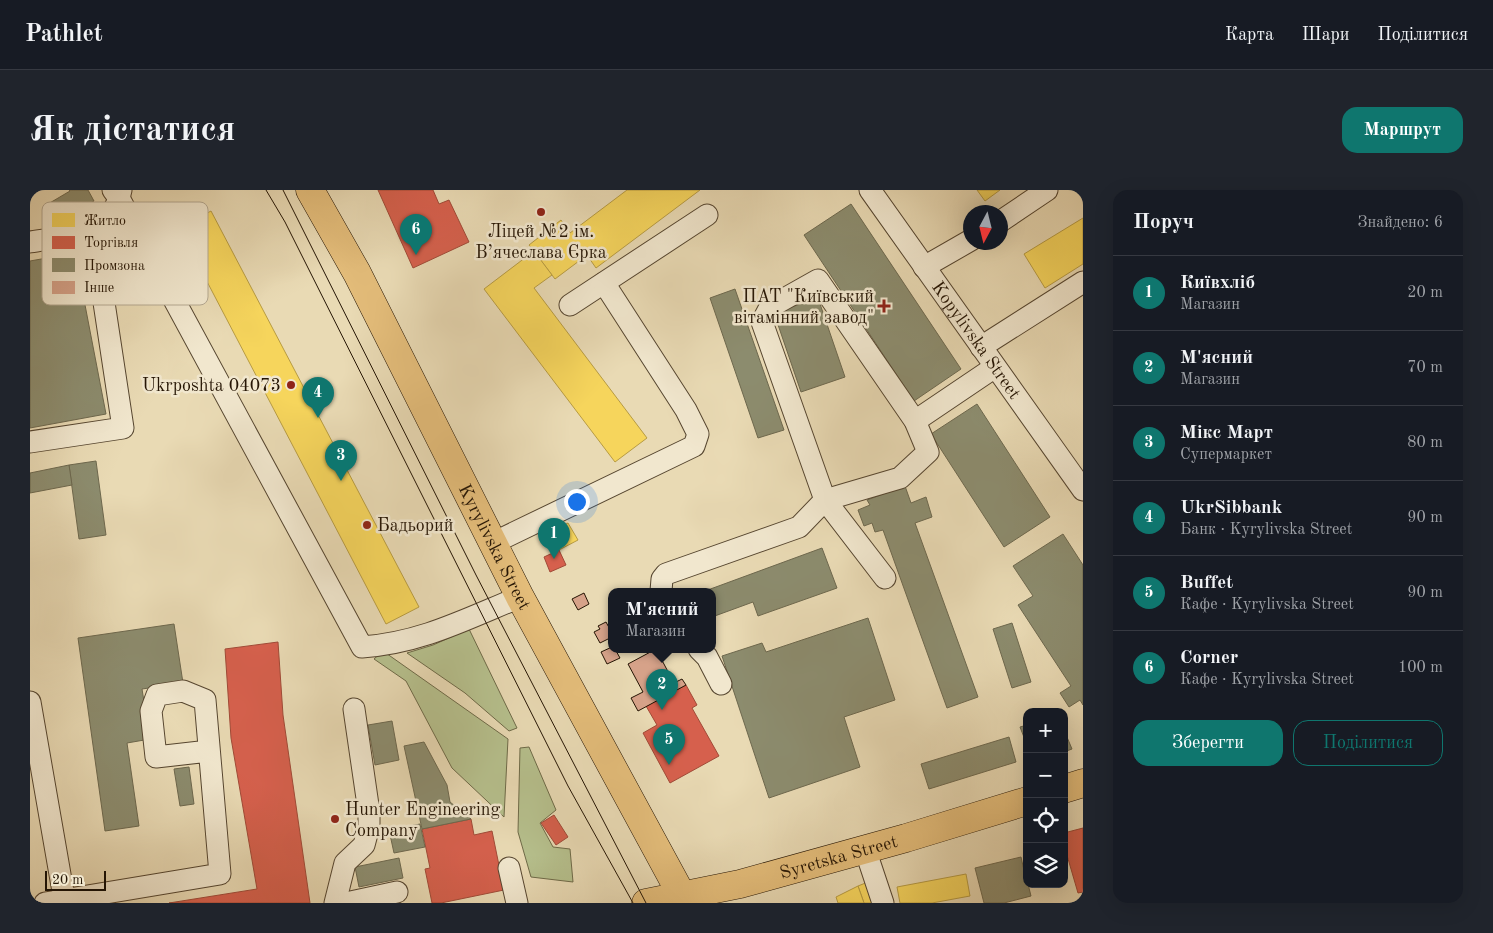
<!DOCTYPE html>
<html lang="uk">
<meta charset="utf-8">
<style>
:root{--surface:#171b24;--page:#20242c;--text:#f1f3f6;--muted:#9ea1a6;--line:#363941;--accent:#0f766e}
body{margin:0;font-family:"Old Standard TT",serif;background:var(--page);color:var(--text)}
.controls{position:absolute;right:15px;bottom:15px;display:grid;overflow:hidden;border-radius:10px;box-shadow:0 5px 20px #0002}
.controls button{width:45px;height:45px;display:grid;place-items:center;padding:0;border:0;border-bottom:1px solid var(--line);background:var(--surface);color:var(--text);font:25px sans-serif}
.compass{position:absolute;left:933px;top:15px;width:45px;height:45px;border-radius:50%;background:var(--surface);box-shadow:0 5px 20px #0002;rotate:187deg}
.scale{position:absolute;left:15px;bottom:12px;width:61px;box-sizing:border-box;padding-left:5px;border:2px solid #251504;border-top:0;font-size:14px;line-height:18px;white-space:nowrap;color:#251504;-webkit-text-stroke:4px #f1e7ce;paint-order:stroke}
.you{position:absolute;left:546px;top:311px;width:18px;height:18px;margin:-12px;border:4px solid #fff;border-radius:50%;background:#1a73e8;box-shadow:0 0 0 8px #1a73e833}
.badge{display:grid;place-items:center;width:32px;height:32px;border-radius:50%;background:var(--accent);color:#fff;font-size:16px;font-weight:700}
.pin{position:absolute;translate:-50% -41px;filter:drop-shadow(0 1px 2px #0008)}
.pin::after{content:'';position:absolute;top:26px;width:18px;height:15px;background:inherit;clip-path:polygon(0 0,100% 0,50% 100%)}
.popup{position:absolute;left:578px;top:398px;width:108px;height:65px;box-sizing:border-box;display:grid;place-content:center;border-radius:10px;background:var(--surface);filter:drop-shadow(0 1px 4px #0005);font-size:16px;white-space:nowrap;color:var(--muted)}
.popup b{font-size:19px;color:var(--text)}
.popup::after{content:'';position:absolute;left:50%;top:100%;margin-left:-10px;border:10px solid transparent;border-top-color:var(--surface)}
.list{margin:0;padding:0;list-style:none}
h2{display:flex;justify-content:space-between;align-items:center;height:65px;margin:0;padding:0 20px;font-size:21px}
h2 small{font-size:16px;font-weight:400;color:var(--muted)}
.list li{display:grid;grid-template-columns:32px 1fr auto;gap:15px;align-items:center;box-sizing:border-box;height:75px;padding:0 20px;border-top:1px solid var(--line)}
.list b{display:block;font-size:19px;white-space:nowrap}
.list p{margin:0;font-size:16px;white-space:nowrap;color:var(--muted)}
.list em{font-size:16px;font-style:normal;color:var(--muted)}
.actions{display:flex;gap:10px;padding:15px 20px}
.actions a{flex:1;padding:11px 0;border:1px solid var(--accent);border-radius:15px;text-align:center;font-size:18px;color:var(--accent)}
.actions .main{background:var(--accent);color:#fff}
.icon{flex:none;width:28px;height:28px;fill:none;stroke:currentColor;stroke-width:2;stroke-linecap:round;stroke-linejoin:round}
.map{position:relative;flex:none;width:1053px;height:713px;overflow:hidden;border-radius:15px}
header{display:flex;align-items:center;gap:30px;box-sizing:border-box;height:70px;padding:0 25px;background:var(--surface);border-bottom:1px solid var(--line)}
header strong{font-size:24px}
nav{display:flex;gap:28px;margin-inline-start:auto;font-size:18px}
.intro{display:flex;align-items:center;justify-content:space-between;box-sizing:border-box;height:120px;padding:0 30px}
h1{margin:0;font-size:35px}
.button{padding:12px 22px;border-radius:15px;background:var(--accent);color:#fff;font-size:18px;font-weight:700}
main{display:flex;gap:30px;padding:0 30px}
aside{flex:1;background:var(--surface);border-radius:15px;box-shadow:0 5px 20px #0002}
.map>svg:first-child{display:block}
</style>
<header>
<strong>Pathlet</strong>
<nav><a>Карта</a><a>Шари</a><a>Поділитися</a></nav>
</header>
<div class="intro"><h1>Як дістатися</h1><a class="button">Маршрут</a></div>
<main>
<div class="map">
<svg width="1053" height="713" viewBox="0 0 1053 713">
<rect width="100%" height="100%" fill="#e9dab4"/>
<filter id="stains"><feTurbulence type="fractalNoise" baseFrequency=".004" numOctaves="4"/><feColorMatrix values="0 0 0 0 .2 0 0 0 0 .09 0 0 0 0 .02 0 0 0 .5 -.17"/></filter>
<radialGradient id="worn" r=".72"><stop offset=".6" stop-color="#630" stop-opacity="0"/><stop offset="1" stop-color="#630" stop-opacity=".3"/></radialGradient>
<g fill="#b6c08d" stroke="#6e6a48">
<path d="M439,439L487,538L479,541L435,503L377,463L403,455Z"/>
<path d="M353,461L478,549L474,627L422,578L376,491L344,469Z"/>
<path d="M499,557L526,620L510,633L523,657L540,659L543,692L501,687L488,642L490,558Z"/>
</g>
<g fill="#f6d55c" stroke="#b79b42">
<path d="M597,0H670L566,78L557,65L525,89L499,55L531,30L540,43Z"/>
<path d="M947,0H970L955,11Z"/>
<path d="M181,21L389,417L356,434L149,38Z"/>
<path d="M1053,28V74L1015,98L994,64Z"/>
<path d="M504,61L522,85L504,98L617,248L585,272L454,99Z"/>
<path d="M538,333L548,350L529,360L519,342Z"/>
<path d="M936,684L940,706L902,713H870L867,697Z"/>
<path d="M838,692L845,713H834L828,696Z"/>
<path d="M828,696L834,713H808L806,707Z"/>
</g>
<g fill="#d6604d" stroke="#a14a37">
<path d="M348,0H403L409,14L419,10L439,52L383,78Z"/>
<path d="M529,360L536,375L520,382L514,367Z"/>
<path d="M248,452L253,525L280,713H139L227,699L201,548L195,459Z"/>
<path d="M656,495L667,515L662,518L689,566L640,593L613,543L627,535L616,516Z"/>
<path d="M524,625L538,647L526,655L511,633Z"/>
<path d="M441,629L444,645L462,641L474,700L411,713H402L395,679L400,678L392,639Z"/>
<path d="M1053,638V702L1048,703L1034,655V643Z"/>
</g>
<g fill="#8c8c6e" stroke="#6d684e">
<path d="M39,0H58L64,11L41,24L25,27L18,14L40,1Z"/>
<path d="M821,14L931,179L884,211L774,45Z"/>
<path d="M45,63L76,224L0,238V71Z"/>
<path d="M705,99L754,240L728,248L680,108Z"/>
<path d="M788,108L815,187L771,202L744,123Z"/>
<path d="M947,214L1020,327L974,357L901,244Z"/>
<path d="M66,271L76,345L49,349L39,275Z"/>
<path d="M39,275L42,295L0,303V283Z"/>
<path d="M875,296L881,313L896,307L902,327L885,333L948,507L917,518L853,340L845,342L842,333L834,336L828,320L840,315L837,310Z"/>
<path d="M1033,344L1053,375V515L1050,510L1039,517L1030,503L1041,496L988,415L1003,406L983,376Z"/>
<path d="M792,358L807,398L728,426L723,412L682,427V401H675Z"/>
<path d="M838,428L865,510L814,527L830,577L739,608L692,466L732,453L736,462Z"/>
<path d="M982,433L1001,492L982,498L963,439Z"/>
<path d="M144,434L153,493L112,499L120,549L97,553L109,636L75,641L48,448Z"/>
<path d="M362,531L369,570L345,575L338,535Z"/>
<path d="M997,535V555L990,537Z"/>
<path d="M1034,540L1042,559L1034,562Z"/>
<path d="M979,547L986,572L899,599L891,574Z"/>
<path d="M394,552L417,595L420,612L441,629L392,639L374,556Z"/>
<path d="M159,577L164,614L150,616L144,579Z"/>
<path d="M390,634L395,657L364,663L359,640Z"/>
<path d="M991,667L997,694H998L1001,706L974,713H954L945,678Z"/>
<path d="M369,668L373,688L329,697L325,677Z"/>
</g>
<g fill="#d6a289" stroke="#251504">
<path d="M554,403L559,414L548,420L542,409Z"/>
<path d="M576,432L582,443V447L570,453L564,442L570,439L568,436Z"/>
<path d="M582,457V459H585L590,468L577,474L571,462Z"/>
<path d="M626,459L644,493L652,489L656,495L608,521L601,508L613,502L598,474Z"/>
</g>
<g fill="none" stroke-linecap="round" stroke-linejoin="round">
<defs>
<g id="minor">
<path d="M83,0L89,8L332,457C391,453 436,429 490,407"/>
<path id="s1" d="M840,0L1053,300"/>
<path d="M971,31L1017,0"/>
<path d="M0,52C38,46 82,47 91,0"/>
<path d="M894,77L941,50"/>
<path d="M788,90L885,231L898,262L870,288L795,310L732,132L740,117Z"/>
<path d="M540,115L677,25"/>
<path d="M951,157L1053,92"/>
<path d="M885,231L965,177"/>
<path d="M0,252L93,238L63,40"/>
<path d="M463,353L664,256L668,244L656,220L574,93"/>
<path d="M631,401L632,389L636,384L769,337L795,310L855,388"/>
<path d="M669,459L677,467L691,494"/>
<path d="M0,512L35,713"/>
<path d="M835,659L853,713"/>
<path d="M479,678L487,713"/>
<path d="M15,713L190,684L175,510L153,501L127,505L121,521L126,567L179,561"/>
<path d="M305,713L315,673L334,655L339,636V622L324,519"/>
<path d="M316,713L367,702"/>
</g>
<g id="major">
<path id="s2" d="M280,0L327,83L490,407L656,713"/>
<path d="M1034,599L1053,593"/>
<path id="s3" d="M616,713L710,694L876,648L997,611"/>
</g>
</defs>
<use href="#minor" stroke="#564630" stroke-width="23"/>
<use href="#major" stroke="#251504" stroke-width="29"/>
<use href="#minor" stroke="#f1e7ce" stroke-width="21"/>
<use href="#major" stroke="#e4bd7a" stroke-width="28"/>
<g stroke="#251504" stroke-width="1">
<path d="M236,0L255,32L538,596L603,713"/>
<path d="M253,0L446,385L616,713"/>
</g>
</g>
<g fill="#8f2418" stroke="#f1e7ce" stroke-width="2">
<circle cx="511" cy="22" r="5"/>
<path d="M851.5 108.5h5v5h5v5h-5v5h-5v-5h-5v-5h5z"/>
<circle cx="261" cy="195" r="5"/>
<circle cx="337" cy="335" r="5"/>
<circle cx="305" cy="629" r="5"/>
</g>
<g text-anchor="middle" stroke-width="5" stroke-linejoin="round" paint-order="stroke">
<g font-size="18" fill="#251504" stroke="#f1e7ce" text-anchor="end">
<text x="511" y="47" text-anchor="middle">Ліцей №2 ім.<tspan x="511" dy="21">В’ячеслава Єрка</tspan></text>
<text x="844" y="112">ПАТ "Київський<tspan x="844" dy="21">вітамінний завод"</tspan></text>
<text x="251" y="201">Ukrposhta 04073</text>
<text x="347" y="341" text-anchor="start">Бадьорий</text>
<text x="315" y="625" text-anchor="start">Hunter Engineering<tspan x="315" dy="21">Company</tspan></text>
</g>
<g font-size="18" fill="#251504" stroke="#f1e7ce">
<text dy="6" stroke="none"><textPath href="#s1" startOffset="184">Kopylivska Street</textPath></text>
<text dy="6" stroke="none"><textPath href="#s2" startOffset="402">Kyrylivska Street</textPath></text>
<text dy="6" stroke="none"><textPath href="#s3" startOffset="198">Syretska Street</textPath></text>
</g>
</g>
<rect x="12" y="12" width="166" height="103" rx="8" fill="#f1e7ce" stroke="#b4a891" stroke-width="1"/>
<rect x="22" y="23" width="23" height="14" fill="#f6d55c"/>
<rect x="22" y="46" width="23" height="13" fill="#d6604d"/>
<rect x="22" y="68" width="23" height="14" fill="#8c8c6e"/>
<rect x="22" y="91" width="23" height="13" fill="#d6a289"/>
<g font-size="14" fill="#251504">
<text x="54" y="35">Житло</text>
<text x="54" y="57">Торгівля</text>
<text x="54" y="80">Промзона</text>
<text x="54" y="102">Інше</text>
</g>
<rect width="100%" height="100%" filter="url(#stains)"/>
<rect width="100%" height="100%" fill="url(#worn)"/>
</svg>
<div class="controls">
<button>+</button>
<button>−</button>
<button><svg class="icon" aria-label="locate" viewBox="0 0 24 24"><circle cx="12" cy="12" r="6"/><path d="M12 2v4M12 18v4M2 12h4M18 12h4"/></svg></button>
<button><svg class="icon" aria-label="layers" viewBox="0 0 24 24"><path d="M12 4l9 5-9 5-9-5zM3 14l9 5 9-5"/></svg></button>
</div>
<svg class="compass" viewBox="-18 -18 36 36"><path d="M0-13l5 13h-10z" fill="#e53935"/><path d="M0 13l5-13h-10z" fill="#9ea1a6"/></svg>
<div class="scale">20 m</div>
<div class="you"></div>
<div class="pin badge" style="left:524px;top:369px">1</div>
<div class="pin badge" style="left:632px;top:520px">2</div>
<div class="popup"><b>М'ясний</b>Магазин</div>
<div class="pin badge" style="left:311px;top:291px">3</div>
<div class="pin badge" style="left:288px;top:228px">4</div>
<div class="pin badge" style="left:639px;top:575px">5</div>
<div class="pin badge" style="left:386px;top:65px">6</div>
</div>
<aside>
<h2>Поруч<small>Знайдено: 6</small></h2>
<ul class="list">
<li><span class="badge">1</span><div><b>Київхліб</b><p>Магазин</p></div><em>20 m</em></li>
<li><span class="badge">2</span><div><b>М'ясний</b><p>Магазин</p></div><em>70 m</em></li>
<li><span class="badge">3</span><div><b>Мікс Март</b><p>Супермаркет</p></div><em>80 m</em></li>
<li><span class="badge">4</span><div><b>UkrSibbank</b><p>Банк · Kyrylivska Street</p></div><em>90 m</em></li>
<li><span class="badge">5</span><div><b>Buffet</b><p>Кафе · Kyrylivska Street</p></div><em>90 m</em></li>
<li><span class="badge">6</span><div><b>Corner</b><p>Кафе · Kyrylivska Street</p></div><em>100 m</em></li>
</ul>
<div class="actions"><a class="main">Зберегти</a><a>Поділитися</a></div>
</aside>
</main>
